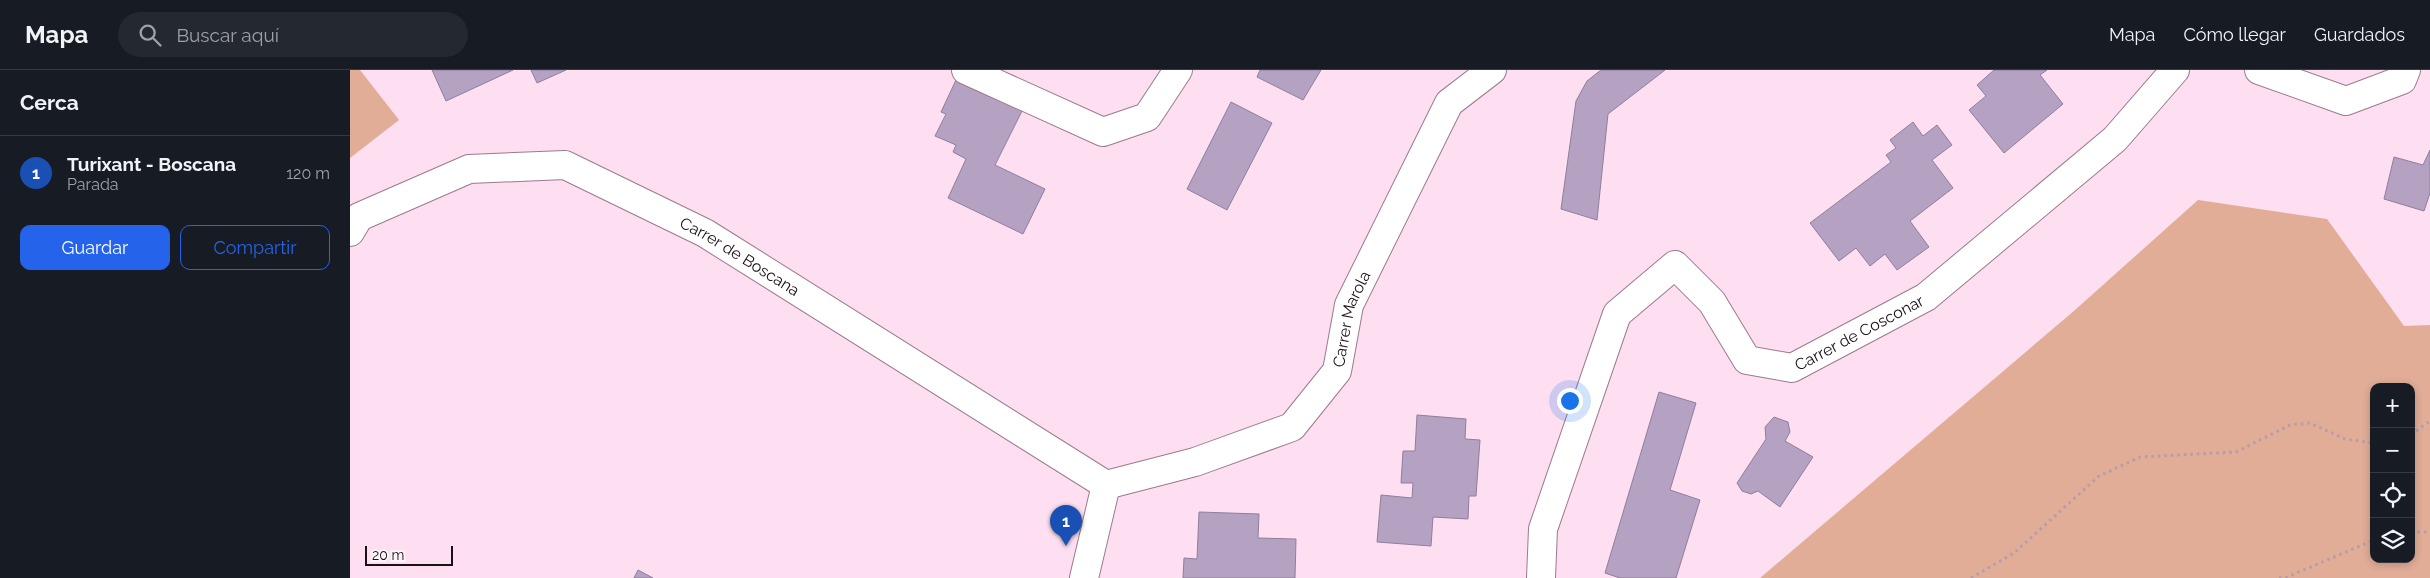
<!DOCTYPE html>
<html lang="es">
<meta charset="utf-8">
<style>
:root{--surface:#171b24;--page:#242831;--text:#f1f3f6;--muted:#9ea1a6;--line:#363941;--accent:#2563eb}
body{margin:0;font-family:Raleway,sans-serif;background:var(--page);color:var(--text)}
.controls{position:absolute;right:15px;bottom:15px;display:grid;overflow:hidden;border-radius:10px;box-shadow:0 2px 8px #0003}
.controls button{width:45px;height:45px;display:grid;place-items:center;padding:0;border:0;border-bottom:1px solid var(--line);background:var(--surface);color:var(--text);font:25px sans-serif}
.scale{position:absolute;left:15px;bottom:12px;width:88px;box-sizing:border-box;padding-left:5px;border:2px solid #1c1018;border-top:0;font-size:14px;line-height:18px;white-space:nowrap;color:#1c1018;-webkit-text-stroke:4px #fbf4f8;paint-order:stroke}
.you{position:absolute;left:1219px;top:330px;width:18px;height:18px;margin:-12px;border:4px solid #fff;border-radius:50%;background:#1a73e8;box-shadow:0 0 0 8px #1a73e833}
.badge{display:grid;place-items:center;width:32px;height:32px;border-radius:50%;background:var(--accent);color:#fff;font-size:16px;font-weight:700}
.pin{position:absolute;translate:-50% -41px;filter:drop-shadow(0 1px 2px #0008)}
.pin::after{content:'';position:absolute;top:26px;width:18px;height:15px;background:inherit;clip-path:polygon(0 0,100% 0,50% 100%)}
.list{margin:0;padding:0;list-style:none}
h2{display:flex;justify-content:space-between;align-items:center;height:65px;margin:0;padding:0 20px;font-size:21px}
h2 small{font-size:16px;font-weight:400;color:var(--muted)}
.list li{display:grid;grid-template-columns:32px 1fr auto;gap:15px;align-items:center;box-sizing:border-box;height:75px;padding:0 20px;border-top:1px solid var(--line)}
.list b{display:block;font-size:19px;white-space:nowrap}
.list p{margin:0;font-size:16px;white-space:nowrap;color:var(--muted)}
.list em{font-size:16px;font-style:normal;color:var(--muted)}
.actions{display:flex;gap:10px;padding:15px 20px}
.actions a{flex:1;padding:11px 0;border:1px solid var(--accent);border-radius:10px;text-align:center;font-size:18px;color:var(--accent)}
.actions .main{background:var(--accent);color:#fff}
.icon{flex:none;width:28px;height:28px;fill:none;stroke:currentColor;stroke-width:2;stroke-linecap:round;stroke-linejoin:round}
.map{position:relative;flex:none;width:2080px;height:508px;overflow:hidden}
header{display:flex;align-items:center;gap:30px;box-sizing:border-box;height:70px;padding:0 25px;background:var(--surface);border-bottom:1px solid var(--line)}
header strong{font-size:24px}
nav{display:flex;gap:28px;margin-inline-start:auto;font-size:18px}
.search{width:350px;height:45px;background:var(--page);display:flex;align-items:center;gap:12px;box-sizing:border-box;padding:0 18px;border-radius:28px;color:var(--muted);font-size:19px}
main{display:flex}
aside{flex:1;background:var(--surface)}
.map>svg:first-child{display:block}
</style>
<header>
<strong>Mapa</strong>
<div class="search"><svg class="icon" aria-label="search" viewBox="0 0 24 24"><circle cx="10" cy="10" r="6"/><path d="M15 15l6 6"/></svg>Buscar aquí</div>
<nav><a>Mapa</a><a>Cómo llegar</a><a>Guardados</a></nav>
</header>
<main>
<aside>
<h2>Cerca<small></small></h2>
<ul class="list">
<li><span class="badge" style="background:#1a4fb4">1</span><div><b>Turixant - Boscana</b><p>Parada</p></div><em>120 m</em></li>
</ul>
<div class="actions"><a class="main">Guardar</a><a>Compartir</a></div>
</aside>
<div class="map">
<svg width="2080" height="508" viewBox="0 0 2080 508">
<rect width="100%" height="100%" fill="#fddff1"/>
<g fill="#e1ad97" fill-rule="evenodd">
<path d="M0,0H10L49,50L0,88Z"/>
<path d="M1848,130L1977,149L2054,256L2080,255V508H1410L1725,240ZM2024,317H2061V489H2024Z"/>
</g>
<g fill="#b5a2c2" stroke="#907e9d">
<path d="M82,0H163L96,31Z"/>
<path d="M181,0H216L187,13Z"/>
<path d="M910,0H971L953,30L907,7Z"/>
<path d="M1251,0H1315L1258,44L1247,150L1211,139L1226,31L1237,11Z"/>
<path d="M1644,0H1697L1690,5L1713,34L1654,83L1619,40L1636,26L1627,15Z"/>
<path d="M606,10L672,41L645,95L695,119L673,164L598,128L616,89L603,82L606,75L585,66L596,44L591,42Z"/>
<path d="M881,32L922,53L877,140L837,119Z"/>
<path d="M1563,52L1573,66L1587,55L1602,75L1582,90L1603,118L1560,151L1579,177L1547,200L1535,184L1520,196L1506,178L1489,191L1460,153L1541,92L1536,85L1546,78L1540,70Z"/>
<path d="M2080,80V123L2074,141L2034,129L2044,87L2073,95Z"/>
<path d="M1309,322L1346,333L1320,420L1350,430L1326,508H1270L1255,503Z"/>
<path d="M1067,345L1116,349L1115,369L1130,370L1126,426H1119L1118,449L1083,447L1081,476L1027,472L1031,425L1062,428L1063,413H1051L1053,381H1065Z"/>
<path d="M1424,347L1438,352L1440,362L1435,371L1463,387L1430,437L1408,421L1401,424L1392,421L1387,413L1416,369L1415,357Z"/>
<path d="M849,442L909,444L908,468L946,469L945,508H833L834,488L847,489Z"/>
<path d="M288,500L303,508H284Z"/>
</g>
<g fill="none" stroke-linecap="round" stroke-linejoin="round">
<defs>
<g id="street">
<path d="M616,0L753,62L797,47L828,0"/>
<path d="M1909,0L1996,31L2052,10L2056,0"/>
<path id="s1" d="M0,162L9,147L119,99L215,95L355,163L756,415"/>
<path id="s2" d="M756,415L845,392L942,357L987,301L999,235L1099,33L1142,0"/>
<path d="M734,508L756,415"/>
<path id="s3" d="M1191,508L1193,459L1267,244L1325,195L1362,232L1397,290L1442,298L1576,227L1765,69L1825,0"/>
</g>
</defs>
<use href="#street" stroke="#9b7a8e" stroke-width="30"/>
<g stroke="#b59cab" stroke-width="3" stroke-dasharray="2.5 4" stroke-linecap="butt">
<path d="M2061,365L2080,351"/>
<path d="M2061,462H2080"/>
<path d="M1621,508L1664,483L1749,406L1790,387L1886,382L1940,355L1960,353L1995,369L2024,373"/>
<path d="M1929,508H1935L2024,470"/>
</g>
<use href="#street" stroke="#fff" stroke-width="28"/>
</g>
<g text-anchor="middle" stroke-width="5" stroke-linejoin="round" paint-order="stroke">
<g font-size="16" fill="#1c1018" stroke="#fbf4f8">
<text dy="6" stroke="none"><textPath href="#s1" startOffset="431">Carrer de Boscana</textPath></text>
<text dy="6" stroke="none"><textPath href="#s2" startOffset="321">Carrer Marola</textPath></text>
<text dy="6" stroke="none"><textPath href="#s3" startOffset="594">Carrer de Cosconar</textPath></text>
</g>
</g>
</svg>
<div class="controls">
<button>+</button>
<button>−</button>
<button><svg class="icon" aria-label="locate" viewBox="0 0 24 24"><circle cx="12" cy="12" r="6"/><path d="M12 2v4M12 18v4M2 12h4M18 12h4"/></svg></button>
<button><svg class="icon" aria-label="layers" viewBox="0 0 24 24"><path d="M12 4l9 5-9 5-9-5zM3 14l9 5 9-5"/></svg></button>
</div>
<div class="scale">20 m</div>
<div class="you"></div>
<div class="pin badge" style="left:716px;top:476px;background:#1a4fb4">1</div>
</div>
</main>
